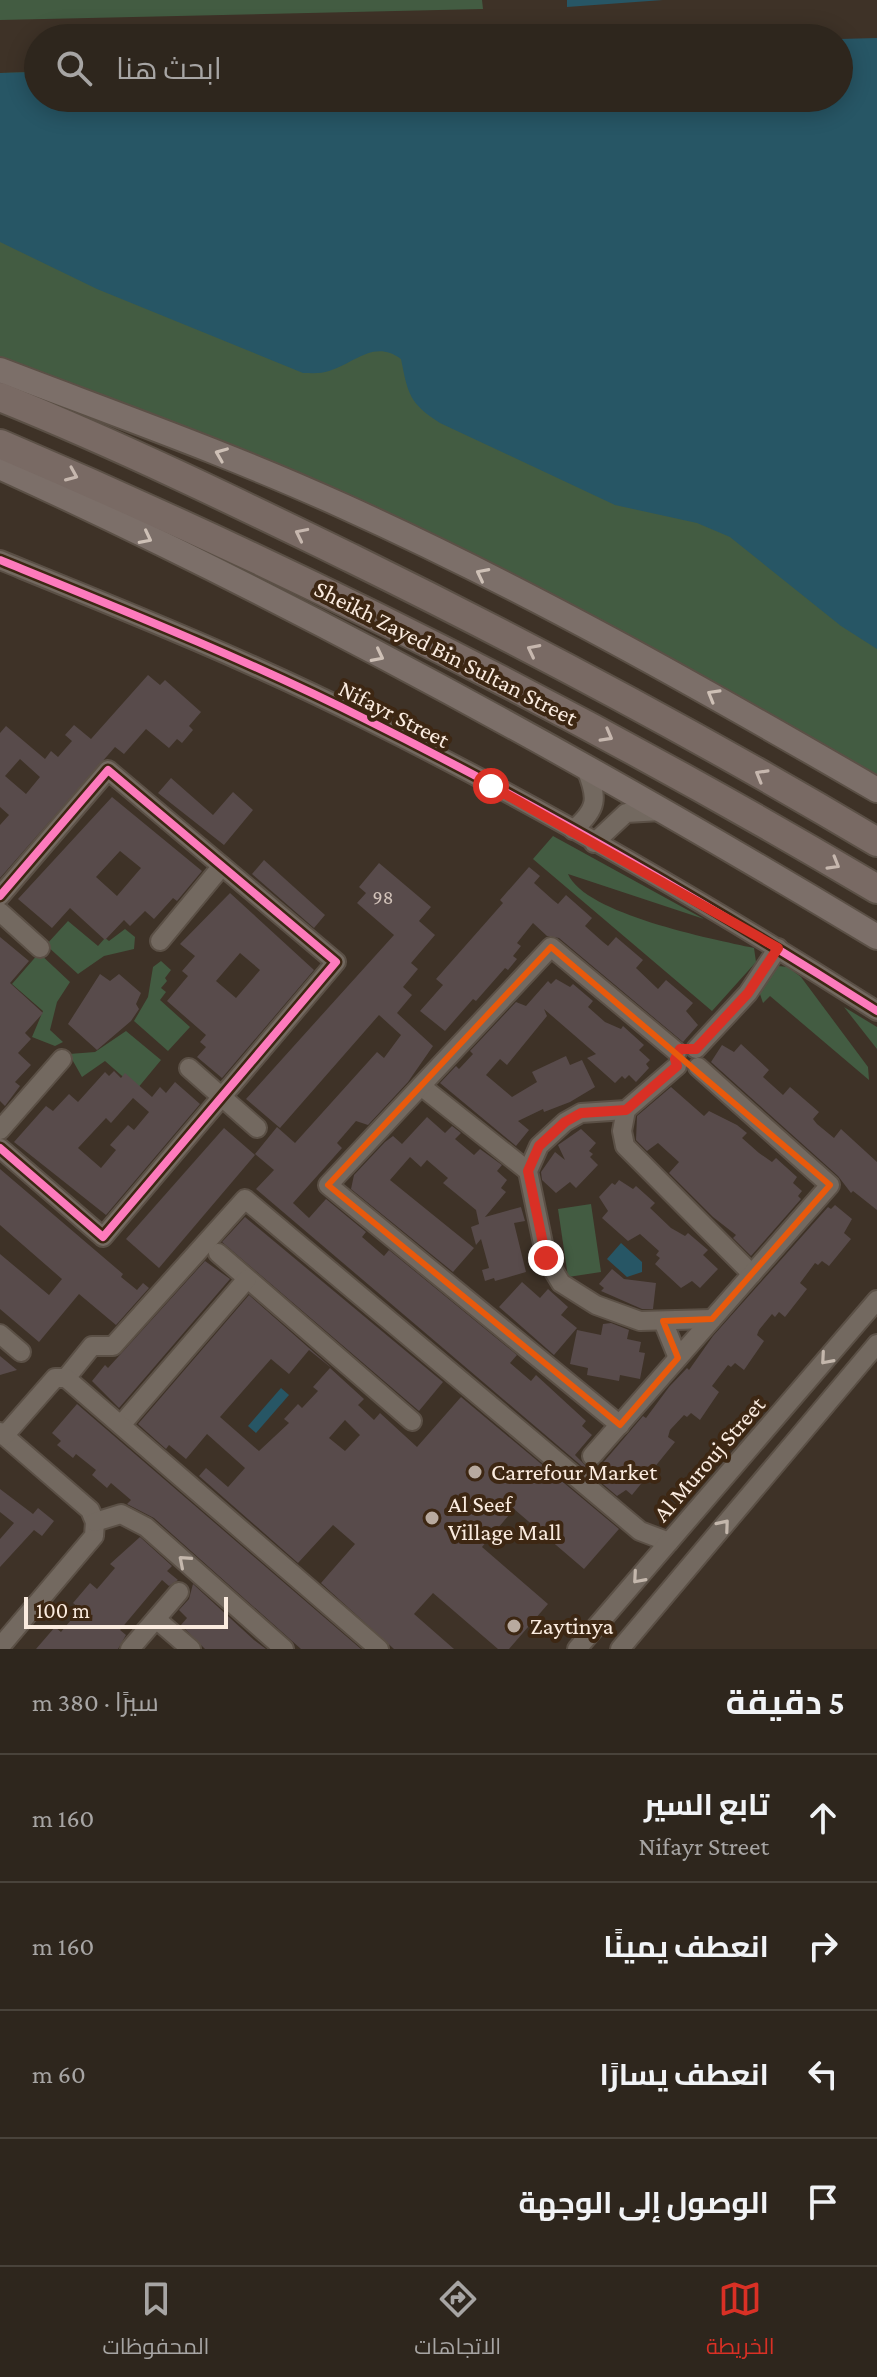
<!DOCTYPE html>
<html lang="ar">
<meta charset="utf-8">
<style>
:root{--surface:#2e261d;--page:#3a322a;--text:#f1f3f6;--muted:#a7a5a4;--line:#49433b;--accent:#d93025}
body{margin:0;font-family:"Crimson Pro",Cairo,serif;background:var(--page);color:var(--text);direction:rtl}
.scale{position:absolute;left:24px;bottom:20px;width:204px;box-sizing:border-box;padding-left:8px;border:4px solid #faebdf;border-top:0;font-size:22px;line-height:28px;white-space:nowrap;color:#faebdf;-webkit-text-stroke:6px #3d2713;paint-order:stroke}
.stop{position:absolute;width:24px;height:24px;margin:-18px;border:6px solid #d93025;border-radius:50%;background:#fff}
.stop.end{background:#d93025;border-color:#fff;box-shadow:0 2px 8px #0008}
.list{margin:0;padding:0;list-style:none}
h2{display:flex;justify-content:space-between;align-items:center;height:104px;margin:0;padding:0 32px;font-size:34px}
h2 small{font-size:26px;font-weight:400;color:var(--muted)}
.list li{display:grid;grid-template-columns:52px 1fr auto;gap:24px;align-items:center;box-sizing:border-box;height:128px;padding:0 32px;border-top:2px solid var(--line)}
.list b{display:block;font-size:30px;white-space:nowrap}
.list p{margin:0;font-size:26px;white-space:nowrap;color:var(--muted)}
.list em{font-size:26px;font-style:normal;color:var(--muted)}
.icon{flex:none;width:44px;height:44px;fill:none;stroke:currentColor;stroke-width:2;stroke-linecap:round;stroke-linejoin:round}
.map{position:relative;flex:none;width:877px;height:1649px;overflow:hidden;direction:ltr}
.search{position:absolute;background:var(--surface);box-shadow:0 4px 20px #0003;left:24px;right:24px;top:24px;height:88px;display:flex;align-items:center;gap:20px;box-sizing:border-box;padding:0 28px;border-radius:44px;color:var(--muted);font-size:30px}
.sheet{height:616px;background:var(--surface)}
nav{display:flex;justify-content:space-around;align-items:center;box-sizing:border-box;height:112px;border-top:2px solid var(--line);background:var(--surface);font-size:22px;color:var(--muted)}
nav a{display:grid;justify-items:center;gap:4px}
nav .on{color:var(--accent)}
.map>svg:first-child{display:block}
</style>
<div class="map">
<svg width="877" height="1649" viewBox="0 0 877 1649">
<rect width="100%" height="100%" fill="#3e3227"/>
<g fill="#435c42">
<path d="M0,0H482L483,9L0,20Z"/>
<path d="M38,72V98H523L877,275V779L651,647L392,519L0,359V73Z"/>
<path d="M553,836L704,919L568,874C585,914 712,939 754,948L756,962L712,1011L533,859Z"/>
<path d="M68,921L98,946L105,938L109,941L125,929L135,937L134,949L104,956L78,974L46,945Z"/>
<path d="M39,953L70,982L57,1002L50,1030L63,1042L55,1046L32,1037L43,1011L12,984Z"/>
<path d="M161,961L171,970L165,978L167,981L161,988L166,992L160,1000L190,1027L168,1051L134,1021L148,997L153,967Z"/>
<path d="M778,966L788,967L801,977L868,1067L869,1080L770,996L763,1003L758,988Z"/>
<path d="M844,1007L877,1027V1049Z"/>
<path d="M126,1031L161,1060L137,1089L105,1061L82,1077L69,1054L95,1052Z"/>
<path d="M591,1204L601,1272L568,1277L558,1209Z"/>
</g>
<g fill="#275665">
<path d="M567,0H663L567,7Z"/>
<path d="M877,38V649L841,626L730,537L697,523L615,505L440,423C409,403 408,394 401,359C374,339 355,363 329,371C321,374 311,373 303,373L97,289L0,242V73L38,72V98H839V39Z"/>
<path d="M621,1243L642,1262V1272L627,1277L607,1259Z"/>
<path d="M281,1388L289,1395L256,1433L248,1426Z"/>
</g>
<g fill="#584b4b" fill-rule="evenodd">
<path d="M148,675L160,685L165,680L201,712L189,726L193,730L182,743L177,739L169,748L146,729L124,754L115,747L0,878V825L9,815L0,807V733L6,726L45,759L51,751L58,757L72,741L65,735L74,725L91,739ZM20,759L40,777L26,794L5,776Z"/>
<path d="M171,778L213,815L233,792L253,810L224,845L158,793Z"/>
<path d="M112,797L202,871L177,901L173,898L154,919L145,911L130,926L124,920L105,940L70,908L52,928L18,899ZM120,851L141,868L117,896L96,877Z"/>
<path d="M264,860L325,915L314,928L252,874Z"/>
<path d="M379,863L431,907L419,921L435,935L411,963L418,969L403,987L412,995L397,1013L433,1046L408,1082L368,1125L356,1121L337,1143L342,1148L293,1203L309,1218L326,1199L366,1232L362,1237L384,1256L389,1250L517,1355L510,1363L531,1381L536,1375L586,1421L582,1426L592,1435L575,1455L585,1465L595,1472L643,1416L646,1418L669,1387L687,1368L689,1370L713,1336L828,1207L831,1209L835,1205L852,1219L844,1233L851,1239L829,1266L822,1261L818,1265L815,1263L800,1283L807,1289L785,1317L779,1312L775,1317L772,1314L759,1330L757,1335L764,1341L744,1370L735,1363L731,1367L728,1365L712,1386L719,1392L700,1420L691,1413L687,1417L684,1415L670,1430L668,1437L675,1442L632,1495L626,1490L617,1496L256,1189L274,1170L255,1154L277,1127L295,1143L377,1052L384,1058L401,1035L379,1015L280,1128L246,1099L394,935L357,903L366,893L359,887Z"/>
<path d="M529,867L540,876L534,883L553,900L558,904L566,895L592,918L585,926L603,942L608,946L616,937L643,960L636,968L658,989L666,980L693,1003L686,1011L698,1025L683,1042L559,938L547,936L533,923L517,943L521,946L513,956L517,959L508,970L505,968L476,1001L473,999L445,1031L420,1011L443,985L436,979L503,903L500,900Z"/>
<path d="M230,893L314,970L222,1078L197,1057L206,1047L200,1042L206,1035L167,1001L188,976L182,971L195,956L180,944ZM240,953L260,970L236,998L216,981Z"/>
<path d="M0,937L29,961L10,983L43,1013L25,1033L31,1039L18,1053L31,1065L15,1082L20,1086L5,1106L0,1101Z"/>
<path d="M100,974L110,981L119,974L141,993L136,1004L139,1009L131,1021L97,1050L68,1024Z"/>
<path d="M556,979L570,987L573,984L593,1001L588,1007L605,1022L621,1029L623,1026L644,1045L639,1050L650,1060L646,1064L649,1068L636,1082L629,1075L625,1079L622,1076L615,1083L587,1058L596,1054L544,1009L547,1016L507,1065L500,1059L486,1075L512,1097L537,1082L532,1072L566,1056L570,1065L582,1060L595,1087L570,1102L544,1112L543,1109L518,1121L529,1130L516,1146L440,1083L456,1066L459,1069L473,1054L470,1051L516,1002L526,1006L548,981L551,984Z"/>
<path d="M741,1044L769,1070L763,1077L783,1095L790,1087L819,1112L813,1119L817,1124L834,1138L841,1129L877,1162V1210L853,1191L851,1193L838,1176L711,1062L722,1045L734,1052Z"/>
<path d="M114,1071L121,1078L125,1073L152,1097L160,1087L166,1093L175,1082L200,1104L106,1215L14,1142L46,1106L53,1111L69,1094L78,1102L105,1072L109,1076ZM133,1098L149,1112L134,1130L128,1125L110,1145L116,1150L101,1168L78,1148L106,1118L111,1123Z"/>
<path d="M671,1087L704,1116L709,1111L737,1125L747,1133L742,1138L759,1153L772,1162L776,1158L797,1177L793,1183L802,1191L798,1196L801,1199L751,1256L733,1238L736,1235L713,1217L669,1173L679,1162L658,1143L647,1151L636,1140L637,1116Z"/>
<path d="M427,1117L445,1133L452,1126L461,1133L455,1139L474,1155L480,1149L502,1165L497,1171L507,1180L501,1188L506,1192L485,1217L521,1207L525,1221L514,1223L526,1272L495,1281L494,1278L485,1281L482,1270L489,1268L481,1239L476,1245L471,1227L479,1224L476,1210L443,1183L448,1178L427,1160L421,1167L410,1157L390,1180L474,1248L453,1272L351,1189L354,1175L385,1142L393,1136L402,1144Z"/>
<path d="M224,1128L255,1155L159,1268L126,1239Z"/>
<path d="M581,1129L596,1143L589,1151L593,1154L590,1157L598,1165L576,1188L570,1182L556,1193L542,1180L541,1172L555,1152L565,1160L558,1145Z"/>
<path d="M0,1169L123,1274L121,1277L137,1290L143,1283L149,1288L116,1325L79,1294L39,1342L0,1309V1254L49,1295L62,1279L0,1225Z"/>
<path d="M619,1180L633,1189L636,1186L655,1203L650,1208L671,1228L685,1236L688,1233L708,1250L703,1255L718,1269L700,1288L692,1281L681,1288L655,1264L660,1258L656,1255L659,1251L640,1234L628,1241L602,1218L608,1211L599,1197L612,1183L615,1185Z"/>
<path d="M245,1217L443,1382L419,1411L222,1242Z"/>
<path d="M205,1261L230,1279L119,1408L92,1381L105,1365L108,1368Z"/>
<path d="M612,1269L624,1279L656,1283L653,1309H642L601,1291L604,1288L599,1284Z"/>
<path d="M522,1282L540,1298L548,1289L568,1307L561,1315L577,1328L554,1355L499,1307Z"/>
<path d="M249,1295L334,1370L309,1350L289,1374L271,1359L220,1417L259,1451L289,1423L284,1419L298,1404L302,1408L318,1391L313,1387L330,1368L364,1399L358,1405L374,1420L380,1413L417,1447L461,1397L619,1529L584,1569L514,1509L482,1547L548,1604L509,1649H498L433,1593L414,1614L454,1649H394L321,1583L355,1544L333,1525L298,1563L199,1476L206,1468L228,1487L245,1468L207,1434L186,1459L169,1445L166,1449L138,1424ZM345,1420L360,1435L345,1451L329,1438Z"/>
<path d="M611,1323L629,1330L627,1339L641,1342L639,1352L645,1353L640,1379L620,1375L619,1381L587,1375L588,1368L570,1364L577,1330L601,1335L603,1324Z"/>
<path d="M0,1356L17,1370L0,1375Z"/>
<path d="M77,1404L361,1649H301L154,1518L127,1504L131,1500L111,1483L107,1488L92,1475L96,1470L76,1454L73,1458L57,1445L61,1441L52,1433Z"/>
<path d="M0,1489L33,1514L38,1508L54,1521L42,1536L34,1530L0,1567V1539L14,1523L0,1512Z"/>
<path d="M140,1537L172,1566L167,1571L178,1580L169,1586L162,1580L120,1630L126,1635L118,1649H36L55,1627L61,1632L80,1609L73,1603L90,1583L97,1589L115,1568L110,1564Z"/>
<path d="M193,1584L254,1640L266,1649H205L181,1625L187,1618L179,1610L189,1599Z"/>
</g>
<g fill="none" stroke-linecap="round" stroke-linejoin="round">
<defs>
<g id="minor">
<path d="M0,560C123,610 248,660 367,720C542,807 712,906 877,1011"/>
<path d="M573,830C598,809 598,798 586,769"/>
<path d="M594,843L626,813L661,811"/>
<path d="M0,896L108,770L336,962L103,1237L0,1148"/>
<path d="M0,912L40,948"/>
<path d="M160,941L222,866"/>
<path d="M696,1049L748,993L778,948"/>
<path d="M677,1066L626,1110L581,1113L565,1122L539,1146L528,1171L546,1258L561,1283L596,1305L640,1321L712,1319"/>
<path d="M189,1068L257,1128"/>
<path d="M421,1086L528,1171"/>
<path d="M626,1110L622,1131L625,1146L752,1274"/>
<path d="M0,1130L62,1059"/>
<path d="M218,1253L412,1421"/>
<path d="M663,1321L678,1358"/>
<path d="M0,1334L21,1352"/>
<path d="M66,1378L92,1346H113L245,1199L640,1531L669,1542"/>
<path d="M121,1425L247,1279"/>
<path d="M620,1425L328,1185L551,947L677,1052"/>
<path d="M0,1432L90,1510L95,1522L94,1536L0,1647"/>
<path d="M4,1436L55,1378H66L379,1649"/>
<path d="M592,1456L830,1185L698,1067"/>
<path d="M95,1522L121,1514L146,1527L284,1649"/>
<path d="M156,1619L191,1649"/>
<path d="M130,1649L179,1592"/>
<path d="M577,1649L877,1300"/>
<path d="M620,1649L877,1344"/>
</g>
<g id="major">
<path d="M0,370C115,414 231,455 343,506C527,589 703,689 877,790"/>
<path d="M0,467C298,603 597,768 877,937"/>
</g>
<g id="highway">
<path d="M0,397C119,445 236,502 351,558C530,646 706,740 877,842"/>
<path d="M0,444C303,573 594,721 877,889"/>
</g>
</defs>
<use href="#minor" stroke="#5b5046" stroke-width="22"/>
<use href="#major" stroke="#5b5046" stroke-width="28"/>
<use href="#highway" stroke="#5b5046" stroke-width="32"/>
<use href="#minor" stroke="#736960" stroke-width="18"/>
<use href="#major" stroke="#7c6f69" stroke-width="24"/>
<use href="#highway" stroke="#796a64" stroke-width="28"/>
<defs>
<g id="cycleway">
<path d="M0,560C123,610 248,660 367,720C542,807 712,906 877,1011"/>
<path d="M0,896L108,770L336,962L103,1237L0,1148"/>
</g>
</defs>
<use href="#cycleway" stroke="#3d2713" stroke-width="13"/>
<use href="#cycleway" stroke="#fd7abc" stroke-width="8"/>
</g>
<defs><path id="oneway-chevron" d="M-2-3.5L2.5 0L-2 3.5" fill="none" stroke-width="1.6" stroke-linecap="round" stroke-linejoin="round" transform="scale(2)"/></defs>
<g stroke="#cec0b6">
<use href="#oneway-chevron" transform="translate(221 454) rotate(-158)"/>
<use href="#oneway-chevron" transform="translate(146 538) rotate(27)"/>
<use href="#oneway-chevron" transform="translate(482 574) rotate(-153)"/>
<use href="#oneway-chevron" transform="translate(378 656) rotate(27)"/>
<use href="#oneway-chevron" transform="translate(713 695) rotate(-150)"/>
</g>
<g stroke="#c6b7ae">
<use href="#oneway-chevron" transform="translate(72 475) rotate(23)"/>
<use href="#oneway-chevron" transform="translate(301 534) rotate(-154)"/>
<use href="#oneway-chevron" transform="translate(533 650) rotate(-153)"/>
<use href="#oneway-chevron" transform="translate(607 736) rotate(29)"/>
<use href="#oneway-chevron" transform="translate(761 775) rotate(-150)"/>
<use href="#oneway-chevron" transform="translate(834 864) rotate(30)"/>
</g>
<g stroke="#c4b7ac">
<use href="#oneway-chevron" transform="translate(826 1359) rotate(131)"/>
<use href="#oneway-chevron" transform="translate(724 1525) rotate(-50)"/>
<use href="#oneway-chevron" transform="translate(184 1561) rotate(-139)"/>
<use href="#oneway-chevron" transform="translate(638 1578) rotate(131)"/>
</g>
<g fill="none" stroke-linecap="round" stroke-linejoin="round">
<path stroke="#d93025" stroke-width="10" d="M491,786L778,948L748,993L696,1049H680L675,1059L677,1066L626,1110L581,1113L565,1122L539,1146L528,1171L546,1258"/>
</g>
<path fill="none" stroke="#e8590c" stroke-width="6" stroke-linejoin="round" d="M551,947L830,1185L712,1319L663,1321L678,1358L620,1425L328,1185Z"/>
<g fill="#b8aa9f" stroke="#3d2713" stroke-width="3">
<circle cx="475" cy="1472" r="8"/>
<circle cx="432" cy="1518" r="8"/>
<circle cx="514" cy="1626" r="8"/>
</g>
<g text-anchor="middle" stroke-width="8" stroke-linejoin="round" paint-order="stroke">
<g font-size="20" fill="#d2c3ba">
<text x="383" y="904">98</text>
</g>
<g font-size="24" fill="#faebdf" stroke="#3d2713">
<text transform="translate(446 653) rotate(27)" y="8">Sheikh Zayed Bin Sultan Street</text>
<text transform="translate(394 714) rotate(27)" y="8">Nifayr Street</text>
<text transform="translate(709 1459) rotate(-49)" y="8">Al Murouj Street</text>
</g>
<g font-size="24" fill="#faebdf" stroke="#3d2713" text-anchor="start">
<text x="491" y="1480">Carrefour Market</text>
<text x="448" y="1512">Al Seef<tspan x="448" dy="28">Village Mall</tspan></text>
<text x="530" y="1634">Zaytinya</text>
</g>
</g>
</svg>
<div class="scale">100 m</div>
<div class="stop" style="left:491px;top:786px"></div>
<div class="stop end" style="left:546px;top:1258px"></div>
<div class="search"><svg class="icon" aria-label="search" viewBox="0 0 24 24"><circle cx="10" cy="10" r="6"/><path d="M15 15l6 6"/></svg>ابحث هنا</div>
</div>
<section class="sheet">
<h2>5 دقيقة<small>سيرًا · 380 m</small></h2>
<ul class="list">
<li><svg class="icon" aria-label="ahead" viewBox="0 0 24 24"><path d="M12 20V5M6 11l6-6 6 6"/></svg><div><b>تابع السير</b><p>Nifayr Street</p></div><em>160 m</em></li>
<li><svg class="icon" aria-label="right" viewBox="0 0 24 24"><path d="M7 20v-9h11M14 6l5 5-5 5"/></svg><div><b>انعطف يمينًا</b></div><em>160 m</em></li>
<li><svg class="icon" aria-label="left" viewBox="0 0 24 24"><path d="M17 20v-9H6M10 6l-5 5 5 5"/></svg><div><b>انعطف يسارًا</b></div><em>60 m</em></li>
<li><svg class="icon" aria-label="arrive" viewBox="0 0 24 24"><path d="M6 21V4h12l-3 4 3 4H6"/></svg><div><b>الوصول إلى الوجهة</b></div></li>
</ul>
</section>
<nav>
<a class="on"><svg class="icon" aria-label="map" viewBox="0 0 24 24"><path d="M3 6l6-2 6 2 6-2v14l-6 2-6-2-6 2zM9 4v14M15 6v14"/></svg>الخريطة</a>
<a><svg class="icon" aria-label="directions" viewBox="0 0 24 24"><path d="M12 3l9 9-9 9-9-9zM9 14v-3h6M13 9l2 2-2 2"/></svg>الاتجاهات</a>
<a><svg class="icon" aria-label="saved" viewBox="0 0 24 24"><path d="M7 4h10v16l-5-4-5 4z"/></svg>المحفوظات</a>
</nav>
